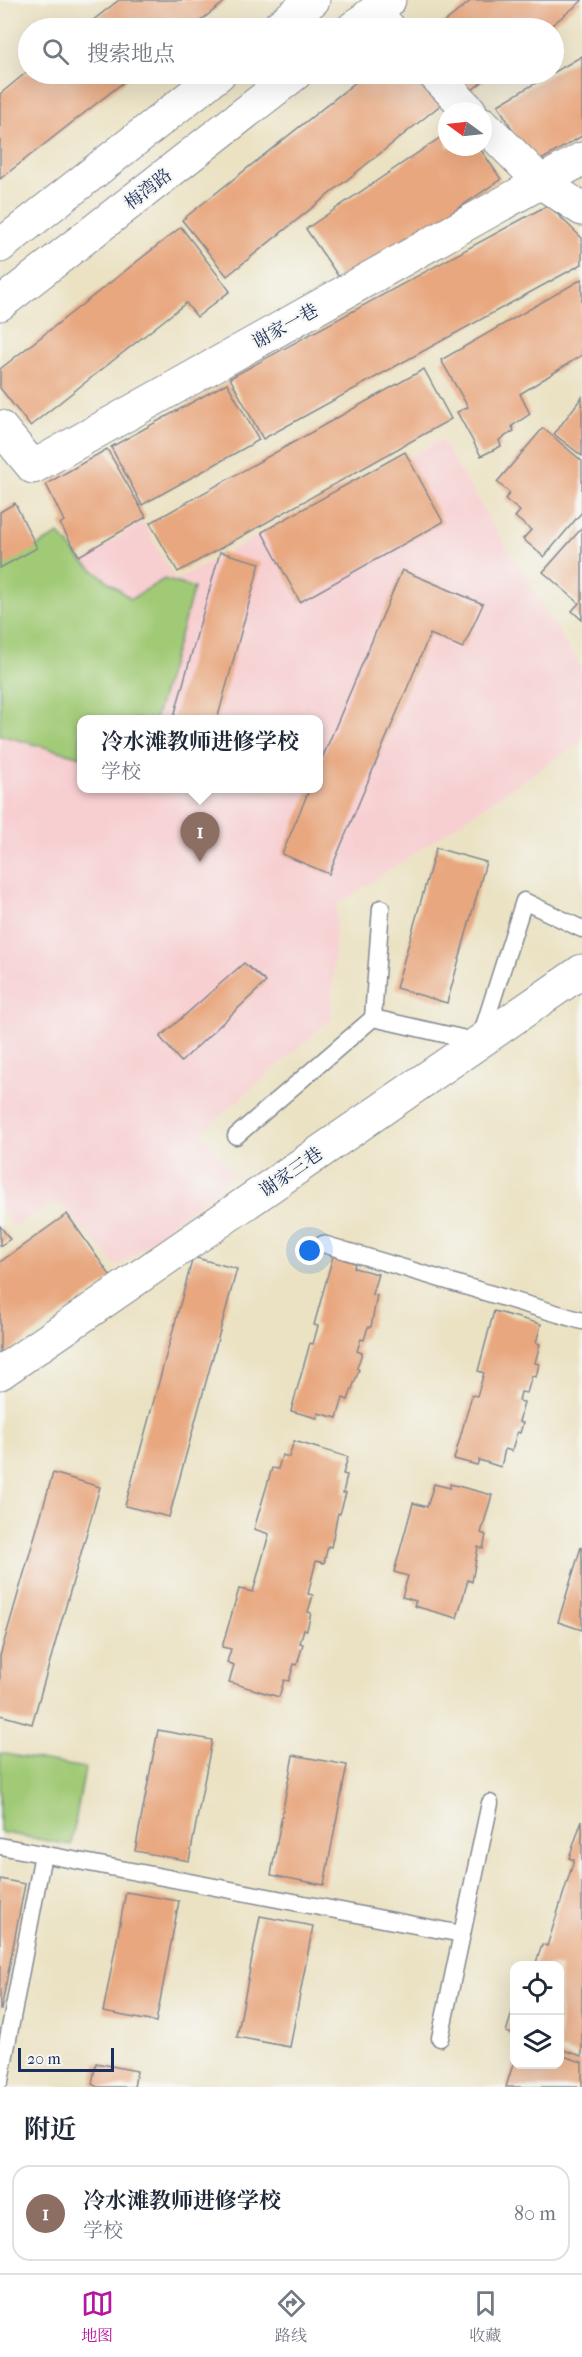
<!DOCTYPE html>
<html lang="zh">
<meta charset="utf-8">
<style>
:root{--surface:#fff;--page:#f2f2f3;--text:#1f2937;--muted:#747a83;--line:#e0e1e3;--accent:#b5179e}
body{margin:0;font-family:"IM FELL French Canon","Noto Serif SC",serif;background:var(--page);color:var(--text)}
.controls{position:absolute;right:18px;bottom:18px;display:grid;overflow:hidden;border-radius:12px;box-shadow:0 6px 24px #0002}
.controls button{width:54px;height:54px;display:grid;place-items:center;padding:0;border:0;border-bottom:2px solid var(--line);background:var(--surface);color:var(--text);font:30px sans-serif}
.compass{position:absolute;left:438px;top:102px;width:54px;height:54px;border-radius:50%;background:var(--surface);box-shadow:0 6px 24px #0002;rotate:285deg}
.scale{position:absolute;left:18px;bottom:15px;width:96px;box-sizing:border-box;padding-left:6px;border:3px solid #1b2f5e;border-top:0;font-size:16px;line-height:21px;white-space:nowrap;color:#1b2f5e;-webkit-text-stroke:4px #f6f6f2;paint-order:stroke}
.you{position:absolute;left:310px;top:1251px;width:21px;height:21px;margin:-15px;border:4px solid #fff;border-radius:50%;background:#1a73e8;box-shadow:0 0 0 9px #1a73e833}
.badge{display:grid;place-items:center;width:39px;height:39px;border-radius:50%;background:var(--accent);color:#fff;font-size:20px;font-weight:700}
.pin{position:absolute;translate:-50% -50px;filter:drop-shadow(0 2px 3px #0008)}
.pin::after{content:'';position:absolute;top:32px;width:21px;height:18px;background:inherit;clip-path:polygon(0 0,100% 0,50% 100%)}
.popup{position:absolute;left:77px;top:715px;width:246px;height:78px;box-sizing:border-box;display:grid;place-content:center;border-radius:12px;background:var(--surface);filter:drop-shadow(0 2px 4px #0005);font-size:20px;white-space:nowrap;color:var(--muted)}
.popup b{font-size:22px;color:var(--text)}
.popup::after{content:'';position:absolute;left:50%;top:100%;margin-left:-12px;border:12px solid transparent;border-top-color:var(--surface)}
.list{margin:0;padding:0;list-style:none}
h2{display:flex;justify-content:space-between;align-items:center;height:78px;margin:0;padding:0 24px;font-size:26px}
h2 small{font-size:20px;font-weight:400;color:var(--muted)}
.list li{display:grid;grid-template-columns:39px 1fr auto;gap:18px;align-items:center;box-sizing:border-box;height:96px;margin:0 12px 12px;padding:0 12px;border:2px solid var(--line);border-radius:18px}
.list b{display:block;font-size:22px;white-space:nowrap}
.list p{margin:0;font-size:20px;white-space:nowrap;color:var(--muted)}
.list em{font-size:20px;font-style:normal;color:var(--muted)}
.icon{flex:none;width:33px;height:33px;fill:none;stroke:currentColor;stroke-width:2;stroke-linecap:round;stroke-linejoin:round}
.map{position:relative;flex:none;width:582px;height:2087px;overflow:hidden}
.search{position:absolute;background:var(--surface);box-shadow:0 6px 24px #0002;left:18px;right:18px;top:18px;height:66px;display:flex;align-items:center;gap:15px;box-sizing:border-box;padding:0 21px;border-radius:33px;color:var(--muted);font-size:22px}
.sheet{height:186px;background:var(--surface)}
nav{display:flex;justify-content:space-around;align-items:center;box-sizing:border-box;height:84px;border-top:2px solid var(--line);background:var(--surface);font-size:16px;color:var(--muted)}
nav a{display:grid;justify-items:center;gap:3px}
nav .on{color:var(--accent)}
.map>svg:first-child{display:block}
</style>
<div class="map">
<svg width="582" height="2087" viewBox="0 0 582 2087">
<rect width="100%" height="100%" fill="#f6f6f2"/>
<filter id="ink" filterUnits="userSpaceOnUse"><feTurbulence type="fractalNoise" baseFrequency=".0167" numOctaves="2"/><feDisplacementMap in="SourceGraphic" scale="12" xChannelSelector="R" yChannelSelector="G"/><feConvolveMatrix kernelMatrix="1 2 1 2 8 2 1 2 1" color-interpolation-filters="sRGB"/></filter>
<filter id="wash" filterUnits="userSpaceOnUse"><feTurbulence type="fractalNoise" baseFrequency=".008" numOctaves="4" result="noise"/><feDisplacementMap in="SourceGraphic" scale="24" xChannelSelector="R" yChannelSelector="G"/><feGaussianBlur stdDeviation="1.35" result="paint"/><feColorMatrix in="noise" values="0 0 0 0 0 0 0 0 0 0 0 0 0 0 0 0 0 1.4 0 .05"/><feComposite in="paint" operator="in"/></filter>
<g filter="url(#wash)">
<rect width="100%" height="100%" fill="#ebe2c3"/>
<path fill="#f7cfd1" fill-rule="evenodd" d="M441,440L582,670V741L337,905L331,1019L202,1132L234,1175L118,1267L58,1201L13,1227L0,1206V566L59,534L83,562L142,521L175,580ZM82,720H318V788H82Z"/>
<g fill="#a1ca76" stroke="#5e7c6a" stroke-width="1.5">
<path d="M59,534L83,562L131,599L164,579L194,588L155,719L82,720L81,757L0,735V566Z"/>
<path d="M0,1753L85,1768L71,1845L0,1832Z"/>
</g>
<g id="blocks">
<g fill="#e8a77f">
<path d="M119,0H227L191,28H83Z"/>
<path d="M472,0H582V1L548,28H437Z"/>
<path d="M582,56V136L533,165L498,105Z"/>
<path d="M28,71V74H134L0,179V94Z"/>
<path d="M366,74H420L443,103L227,276L182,220Z"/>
<path d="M451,74H492L467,94Z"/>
<path d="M447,133V147H479L501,179L345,286L306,229Z"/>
<path d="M548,205L582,238V264L263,439L230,378Z"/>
<path d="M181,227L230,291L197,317L186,303L30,426L0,388V369Z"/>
<path d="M582,279V355L520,394L530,414L512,426L514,431L499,440L501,446L481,456L457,412L468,407L441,360Z"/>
<path d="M424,369L451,419L178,572L150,523Z"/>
<path d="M227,383L259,440L142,505L111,447Z"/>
<path d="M582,397V456L554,434Z"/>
<path d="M543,428L582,461V512L544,557L523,539L531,530L515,517L520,511L505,499L510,493L497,482Z"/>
<path d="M107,449L146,517L79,556L60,524L64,521L46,484Z"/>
<path d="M405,452L443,522L300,602L262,532Z"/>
<path d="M15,503L37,548L0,568V512Z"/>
<path d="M582,528V620L572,611L579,603L543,572Z"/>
<path d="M220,552L260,563L217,720H173Z"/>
<path d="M402,570L483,604L463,648L430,634L329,874L282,854L310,788H318V768Z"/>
<path d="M436,848L486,862L447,1003L396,988Z"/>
<path d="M244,963L266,982L181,1062L160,1037Z"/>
<path d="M67,1214L112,1278L0,1358V1262Z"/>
<path d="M0,1226L10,1239L0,1246Z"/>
<path d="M333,1256L355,1263L354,1268L378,1274L372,1294L377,1295L371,1327H368L364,1340L361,1339L357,1351L362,1353L357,1368L359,1370L348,1400L343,1398L337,1418L318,1413L317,1418L291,1411L310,1343L313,1344L318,1326L314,1325Z"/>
<path d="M193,1257L237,1269L169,1517L125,1506Z"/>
<path d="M494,1311L541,1324L536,1343L540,1344L535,1363L539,1364L536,1377L532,1376L527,1393L521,1392L519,1401L524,1402L519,1422L523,1423L520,1433L517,1432L512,1451L505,1449L501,1467L479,1460L477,1465L454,1459L472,1395L477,1396L484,1373L478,1371Z"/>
<path d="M294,1441L348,1457L343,1474L347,1475L343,1493H346L340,1514L338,1513L331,1547L328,1546L324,1563L316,1561L308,1594L313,1595L308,1612L311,1613L307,1630L304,1629L300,1643L303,1644L297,1665L294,1664L289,1681L284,1680L279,1697L229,1682L234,1665L227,1662L231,1649L222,1647L239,1589L253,1592L269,1534L254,1529L272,1468L278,1469L282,1455L289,1457Z"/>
<path d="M53,1473L100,1487L32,1724L0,1715V1656Z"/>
<path d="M434,1484L450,1488V1484L492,1495L481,1533L486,1535L483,1549L478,1547L472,1582L468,1580L457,1618L414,1606L416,1601L402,1597L408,1576L394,1572L413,1503L427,1507Z"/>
<path d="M581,1547H582V1630L558,1622Z"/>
<path d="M158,1730L212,1740L189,1861L135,1851Z"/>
<path d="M293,1755L347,1765L324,1885L271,1875Z"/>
<path d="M582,1820V2056L560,2049V1966H535L542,1944L547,1946L574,1860L569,1858Z"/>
<path d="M0,1879L25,1884L1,2010H0Z"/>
<path d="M126,1892L179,1901L156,2022L103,2012Z"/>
<path d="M260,1916L313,1926L290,2047L237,2037Z"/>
<path d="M514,2006V2035L506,2032Z"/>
<path d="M560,2055L582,2062V2087H506L513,2064H560Z"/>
<path d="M96,2063L137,2071L134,2087H97L92,2084Z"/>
</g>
</g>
</g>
<g filter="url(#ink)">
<use href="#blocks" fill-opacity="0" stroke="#838890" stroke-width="1.5"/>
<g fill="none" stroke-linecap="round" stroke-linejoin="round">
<defs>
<g id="service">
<path d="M373,1018L381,908"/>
<path d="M236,1136L373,1018L479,1042L524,901L582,929"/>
<path d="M323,1244L582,1321"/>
<path d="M0,1846L462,1934L440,2038"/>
<path d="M462,1934L490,1803"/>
<path d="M0,2081L43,1854"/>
</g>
<g id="minor">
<path d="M374,12L389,28"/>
<path d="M434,74L470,111"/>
<path d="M483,124L542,183L582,209"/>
<path d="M0,427L33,467L582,159"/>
<path d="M0,1373L582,971"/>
</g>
<g id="tertiary">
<path d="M277,28L313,0"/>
<path d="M353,28L389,0"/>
<path d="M0,246L219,74"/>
<path d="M0,304L295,74"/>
</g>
</defs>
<use href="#service" stroke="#838890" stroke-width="19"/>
<use href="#minor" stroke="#838890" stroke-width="35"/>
<use href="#tertiary" stroke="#838890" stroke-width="35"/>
<use href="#service" stroke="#fff" stroke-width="16"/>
<use href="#minor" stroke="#fff" stroke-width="33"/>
<use href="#tertiary" stroke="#fff" stroke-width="33"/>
</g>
</g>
<g text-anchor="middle" stroke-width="4.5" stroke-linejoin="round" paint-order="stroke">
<g font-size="18" fill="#1b2f5e" stroke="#f6f6f2">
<text transform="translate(148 189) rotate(-38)" y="6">梅湾路</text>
<text transform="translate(285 326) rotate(-29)" y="6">谢家一巷</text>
<text transform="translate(291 1172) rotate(-35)" y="6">谢家三巷</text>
</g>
</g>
</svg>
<div class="controls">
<button><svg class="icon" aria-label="locate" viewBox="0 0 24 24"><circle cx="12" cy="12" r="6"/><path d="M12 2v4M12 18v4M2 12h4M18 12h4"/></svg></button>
<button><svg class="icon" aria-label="layers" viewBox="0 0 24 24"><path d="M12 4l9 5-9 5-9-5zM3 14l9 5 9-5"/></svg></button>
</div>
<svg class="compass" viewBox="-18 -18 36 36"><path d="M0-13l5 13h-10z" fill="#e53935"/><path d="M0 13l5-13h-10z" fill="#747a83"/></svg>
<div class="scale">20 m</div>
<div class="you"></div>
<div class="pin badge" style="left:200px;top:862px;background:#8d6e63">1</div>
<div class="popup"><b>冷水滩教师进修学校</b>学校</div>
<div class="search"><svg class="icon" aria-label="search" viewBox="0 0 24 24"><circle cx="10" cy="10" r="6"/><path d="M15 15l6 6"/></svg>搜索地点</div>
</div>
<section class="sheet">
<h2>附近<small></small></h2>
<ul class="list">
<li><span class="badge" style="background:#8d6e63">1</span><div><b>冷水滩教师进修学校</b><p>学校</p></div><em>80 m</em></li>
</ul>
</section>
<nav>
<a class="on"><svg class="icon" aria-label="map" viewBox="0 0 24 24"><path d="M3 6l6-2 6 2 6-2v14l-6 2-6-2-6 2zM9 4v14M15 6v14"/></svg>地图</a>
<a><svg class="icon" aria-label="directions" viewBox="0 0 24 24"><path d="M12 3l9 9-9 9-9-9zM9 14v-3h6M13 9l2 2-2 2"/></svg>路线</a>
<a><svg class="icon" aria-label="saved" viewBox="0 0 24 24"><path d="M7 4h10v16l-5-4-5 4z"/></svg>收藏</a>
</nav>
